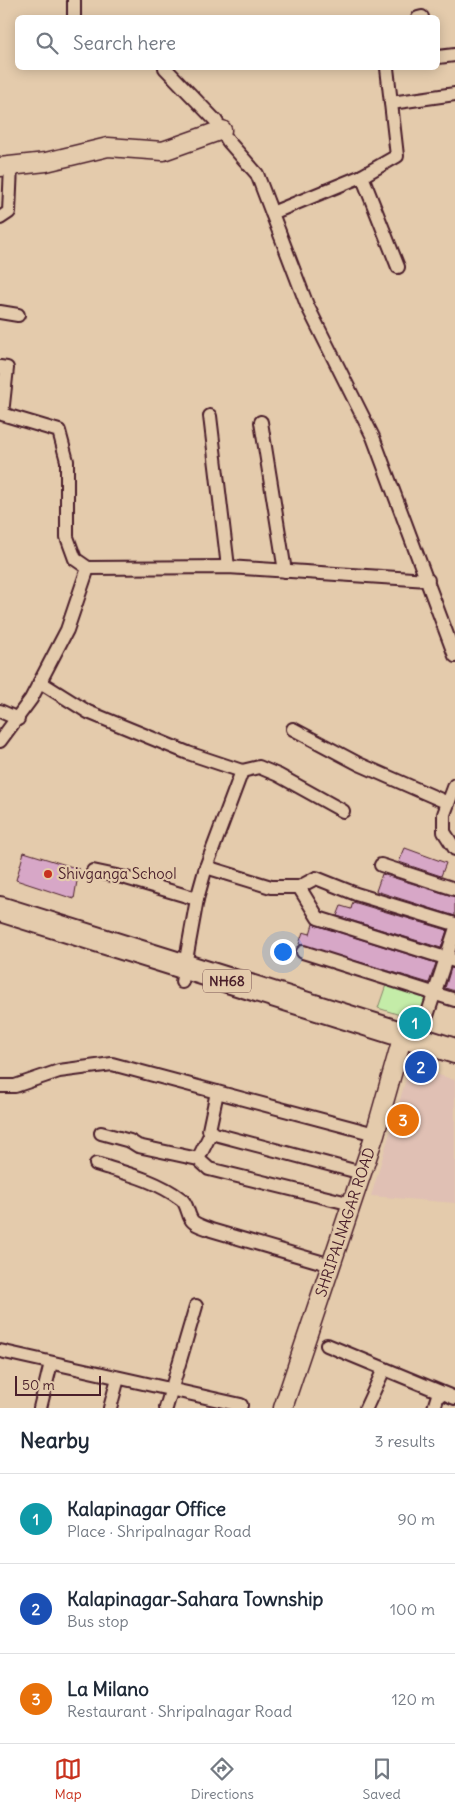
<!DOCTYPE html>
<meta charset="utf-8">
<style>
:root{--surface:#fff;--page:#f6f6f7;--text:#1f2937;--muted:#747a83;--line:#e0e1e3;--accent:#c8321e}
body{margin:0;font-family:Delius,sans-serif;background:var(--page);color:var(--text)}
.scale{position:absolute;left:15px;bottom:12px;width:86px;box-sizing:border-box;padding-left:5px;border:2px solid #4a1f2b;border-top:0;font-size:14px;line-height:18px;white-space:nowrap;color:#4a1f2b;-webkit-text-stroke:4px #e4cbac;paint-order:stroke}
.you{position:absolute;left:282px;top:951px;width:18px;height:18px;margin:-12px;border:4px solid #fff;border-radius:50%;background:#1a73e8;box-shadow:0 0 0 8px #1a73e833}
.badge{display:grid;place-items:center;width:32px;height:32px;border-radius:50%;background:var(--accent);color:#fff;font-size:16px;font-weight:700}
.pin{position:absolute;translate:-50% -50%;border:2px solid #fff;box-shadow:0 1px 5px #0006}
.list{margin:0;padding:0;list-style:none}
h2{display:flex;justify-content:space-between;align-items:center;height:65px;margin:0;padding:0 20px;font-size:21px}
h2 small{font-size:16px;font-weight:400;color:var(--muted)}
.list li{display:grid;grid-template-columns:32px 1fr auto;gap:15px;align-items:center;box-sizing:border-box;height:90px;padding:0 20px;border-top:1px solid var(--line)}
.list b{display:block;font-size:19px;white-space:nowrap}
.list p{margin:0;font-size:16px;white-space:nowrap;color:var(--muted)}
.list em{font-size:16px;font-style:normal;color:var(--muted)}
.icon{flex:none;width:28px;height:28px;fill:none;stroke:currentColor;stroke-width:2;stroke-linecap:round;stroke-linejoin:round}
.map{position:relative;flex:none;width:455px;height:1408px;overflow:hidden}
.search{position:absolute;background:var(--surface);box-shadow:0 2px 12px #0003;left:15px;right:15px;top:15px;height:55px;display:flex;align-items:center;gap:12px;box-sizing:border-box;padding:0 18px;border-radius:8px;color:var(--muted);font-size:19px}
.sheet{height:335px;background:var(--surface)}
nav{display:flex;justify-content:space-around;align-items:center;box-sizing:border-box;height:70px;border-top:1px solid var(--line);background:var(--surface);font-size:14px;color:var(--muted)}
nav a{display:grid;justify-items:center;gap:2px}
nav .on{color:var(--accent)}
.map>svg:first-child{display:block}
</style>
<div class="map">
<svg width="455" height="1408" viewBox="0 0 455 1408">
<rect width="100%" height="100%" fill="#e4cbac"/>
<filter id="ink" filterUnits="userSpaceOnUse"><feTurbulence type="fractalNoise" baseFrequency=".02" numOctaves="2"/><feDisplacementMap in="SourceGraphic" scale="10" xChannelSelector="R" yChannelSelector="G"/><feConvolveMatrix kernelMatrix="1 2 1 2 8 2 1 2 1" color-interpolation-filters="sRGB"/></filter>
<g filter="url(#ink)">
<path fill="#e0c0b4" d="M410,1066L455,1080V1203L371,1196Z"/>
<path fill="#c4eca8" stroke="#87866a" d="M387,982L427,996L419,1021L378,1008Z"/>
<g fill="#d7a7c7" stroke="#4a1f2b">
<path d="M405,848L446,863L441,876L399,862Z"/>
<path d="M24,852L79,869L74,899L16,880Z"/>
<path d="M382,874L455,897V916L376,891Z"/>
<path d="M353,902L447,930L441,948L337,916L341,906L351,909Z"/>
<path d="M313,924L436,963L429,983L299,944L303,932L310,934Z"/>
<path d="M451,968L455,969V991L445,988Z"/>
</g>
<g fill="none" stroke-linecap="round" stroke-linejoin="round">
<defs>
<g id="street">
<path d="M74,18V0"/>
<path d="M418,18L422,17"/>
<path d="M438,57L455,55"/>
<path d="M165,68L216,121L228,141L257,174L307,305L373,437L455,656"/>
<path d="M391,103L455,94"/>
<path d="M362,176L398,267"/>
<path d="M272,213L362,176L397,156L387,68"/>
<path d="M0,218L9,212L11,166"/>
<path d="M0,312L18,315"/>
<path d="M0,367L7,368L2,414L59,431L67,461V537L75,559L88,568L67,630L31,699L0,741"/>
<path d="M210,416L228,567"/>
<path d="M261,422L285,571"/>
<path d="M88,568L228,567L428,580"/>
<path d="M40,682L88,712L188,753L242,771L259,767L278,775L343,811"/>
<path d="M0,711L18,719"/>
<path d="M293,729L359,764L448,803"/>
<path d="M455,785L444,814V832L455,849"/>
<path d="M381,865L455,889"/>
<path d="M206,867L271,887H299L316,878L356,894L455,924"/>
<path d="M93,871L126,878L197,899"/>
<path d="M299,887L318,918L455,961"/>
<path d="M303,952L455,1000"/>
<path d="M182,982L197,899L206,867L242,771"/>
<path d="M419,1040L455,931"/>
<path d="M0,1086H15L59,1071L112,1064L375,1134"/>
<path d="M101,1133L130,1141L138,1146L198,1159L209,1169L352,1204"/>
<path d="M211,1133L362,1173"/>
<path d="M198,1159L211,1133L209,1130L217,1092"/>
<path d="M96,1164C125,1173 156,1180 181,1199C187,1203 187,1212 191,1219C194,1225 205,1227 211,1230L331,1265"/>
<path d="M327,1345L455,1398"/>
<path d="M0,1351L241,1405L240,1408"/>
<path d="M40,1408L51,1363"/>
<path d="M110,1408L118,1378"/>
<path d="M166,1408L196,1306"/>
<path d="M366,1408L384,1369"/>
<path d="M434,1408L439,1392"/>
</g>
<g id="secondary">
<path d="M0,167L46,162L108,147L163,151L222,130"/>
<path id="s1" d="M283,1408L375,1134L403,1035"/>
</g>
<path id="highway" d="M0,909L455,1051"/>
</defs>
<use href="#street" stroke="#4a1f2b" stroke-width="16"/>
<use href="#secondary" stroke="#4a1f2b" stroke-width="21"/>
<use href="#highway" stroke="#4a1f2b" stroke-width="28"/>
<use href="#street" stroke="#e4cbac" stroke-width="12"/>
<use href="#secondary" stroke="#e4cbac" stroke-width="18"/>
<use href="#highway" stroke="#e4cbac" stroke-width="24"/>
</g>
</g>
<circle fill="#c8321e" stroke="#e4cbac" stroke-width="2" cx="48" cy="874" r="5"/>
<g text-anchor="middle" stroke-width="4.5" stroke-linejoin="round" paint-order="stroke">
<rect fill="#e4cbac" stroke="#785352" stroke-width="1" x="203" y="969.5" width="48" height="23" rx="4"/>
<g font-size="14" font-weight="bold" fill="#4a1f2b">
<text x="227" y="986">NH68</text>
</g>
<g font-size="15" fill="#4a1f2b" stroke="#e4cbac" text-anchor="start">
<text x="58" y="879">Shivganga School</text>
</g>
<g font-size="15" fill="#4a1f2b" stroke="#e4cbac">
<text dy="5" stroke="none"><textPath href="#s1" startOffset="196">SHRIPALNAGAR ROAD</textPath></text>
</g>
</g>
</svg>
<div class="scale">50 m</div>
<div class="you"></div>
<div class="pin badge" style="left:415px;top:1023px;background:#0f9aa8">1</div>
<div class="pin badge" style="left:421px;top:1067px;background:#1a4fb4">2</div>
<div class="pin badge" style="left:403px;top:1120px;background:#e8710a">3</div>
<div class="search"><svg class="icon" aria-label="search" viewBox="0 0 24 24"><circle cx="10" cy="10" r="6"/><path d="M15 15l6 6"/></svg>Search here</div>
</div>
<section class="sheet">
<h2>Nearby<small>3 results</small></h2>
<ul class="list">
<li><span class="badge" style="background:#0f9aa8">1</span><div><b>Kalapinagar Office</b><p>Place · Shripalnagar Road</p></div><em>90 m</em></li>
<li><span class="badge" style="background:#1a4fb4">2</span><div><b>Kalapinagar-Sahara Township</b><p>Bus stop</p></div><em>100 m</em></li>
<li><span class="badge" style="background:#e8710a">3</span><div><b>La Milano</b><p>Restaurant · Shripalnagar Road</p></div><em>120 m</em></li>
</ul>
</section>
<nav>
<a class="on"><svg class="icon" aria-label="map" viewBox="0 0 24 24"><path d="M3 6l6-2 6 2 6-2v14l-6 2-6-2-6 2zM9 4v14M15 6v14"/></svg>Map</a>
<a><svg class="icon" aria-label="directions" viewBox="0 0 24 24"><path d="M12 3l9 9-9 9-9-9zM9 14v-3h6M13 9l2 2-2 2"/></svg>Directions</a>
<a><svg class="icon" aria-label="saved" viewBox="0 0 24 24"><path d="M7 4h10v16l-5-4-5 4z"/></svg>Saved</a>
</nav>
